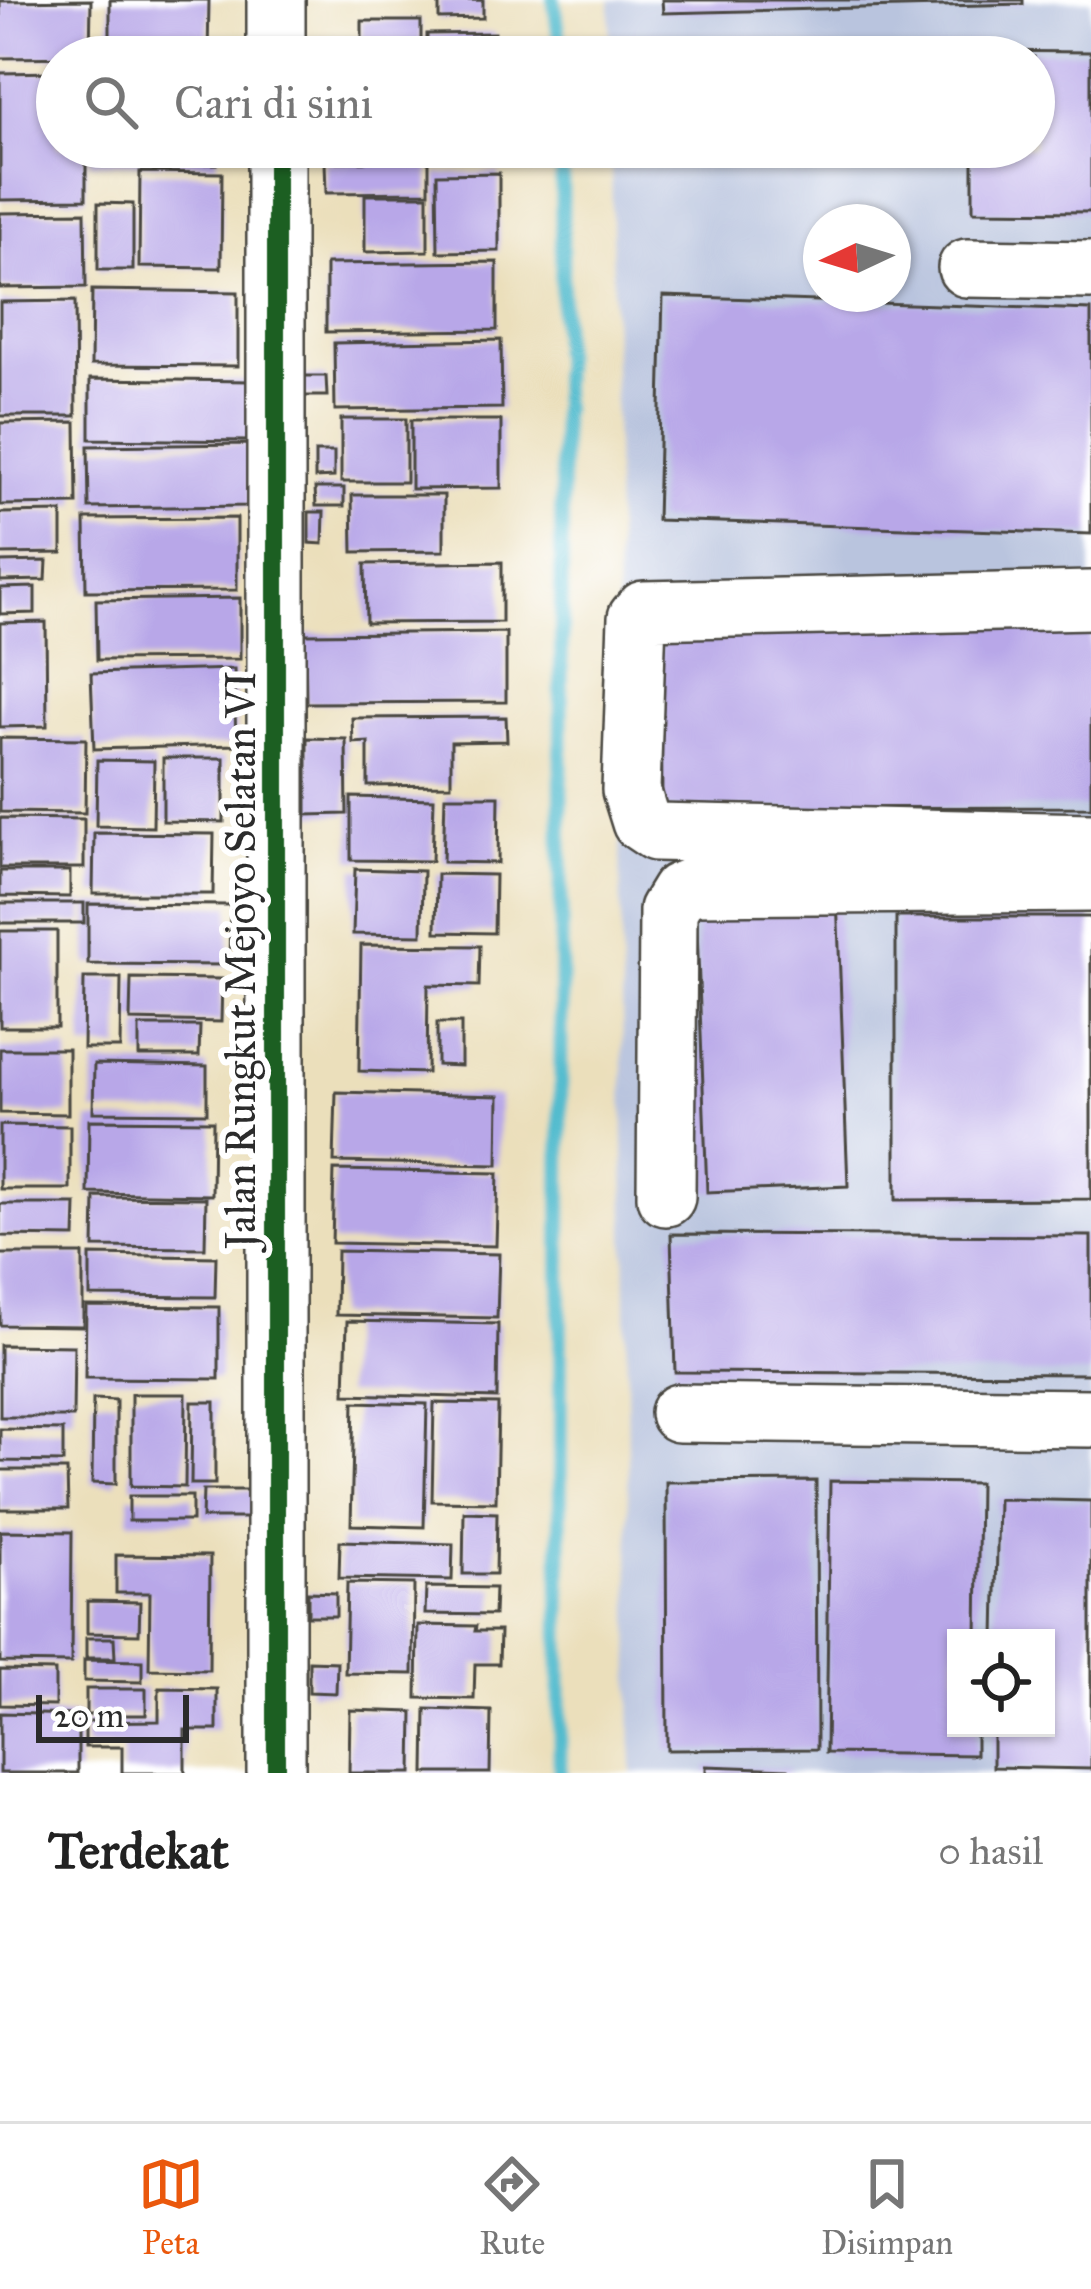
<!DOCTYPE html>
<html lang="id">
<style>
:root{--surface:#fff;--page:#f6f6f6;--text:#222;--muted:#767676;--line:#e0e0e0;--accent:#ea580c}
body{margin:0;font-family:"IM FELL Great Primer",serif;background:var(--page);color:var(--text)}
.controls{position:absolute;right:36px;bottom:36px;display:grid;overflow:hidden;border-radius:0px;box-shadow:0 3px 9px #0004}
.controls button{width:108px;height:108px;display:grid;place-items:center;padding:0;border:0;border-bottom:3px solid var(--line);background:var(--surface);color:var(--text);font:60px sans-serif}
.compass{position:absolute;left:803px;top:204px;width:108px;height:108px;border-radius:50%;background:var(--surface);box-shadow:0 3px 9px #0004;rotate:266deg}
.scale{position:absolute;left:36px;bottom:30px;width:153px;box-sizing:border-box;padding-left:12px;border:6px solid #2b2b2b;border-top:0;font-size:33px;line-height:42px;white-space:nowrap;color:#2b2b2b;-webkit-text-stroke:9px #fff;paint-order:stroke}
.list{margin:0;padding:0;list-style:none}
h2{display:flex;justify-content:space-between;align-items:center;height:156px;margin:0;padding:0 48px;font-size:51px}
h2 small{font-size:39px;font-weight:400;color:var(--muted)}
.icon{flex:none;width:66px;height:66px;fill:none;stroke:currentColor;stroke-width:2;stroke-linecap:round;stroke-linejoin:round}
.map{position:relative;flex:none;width:1091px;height:1773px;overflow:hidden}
.search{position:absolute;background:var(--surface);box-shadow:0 3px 9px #0004;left:36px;right:36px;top:36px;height:132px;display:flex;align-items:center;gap:30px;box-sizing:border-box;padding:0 42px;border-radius:66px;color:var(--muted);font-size:45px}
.sheet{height:348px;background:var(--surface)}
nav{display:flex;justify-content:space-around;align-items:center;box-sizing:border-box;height:168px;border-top:3px solid var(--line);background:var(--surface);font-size:33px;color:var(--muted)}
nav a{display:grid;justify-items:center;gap:6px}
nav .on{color:var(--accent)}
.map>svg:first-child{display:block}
</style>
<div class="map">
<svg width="1091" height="1773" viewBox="0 0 1091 1773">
<rect width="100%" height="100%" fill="#fff"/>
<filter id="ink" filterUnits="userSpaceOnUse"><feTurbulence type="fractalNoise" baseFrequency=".00833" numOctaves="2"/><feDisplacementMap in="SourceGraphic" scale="24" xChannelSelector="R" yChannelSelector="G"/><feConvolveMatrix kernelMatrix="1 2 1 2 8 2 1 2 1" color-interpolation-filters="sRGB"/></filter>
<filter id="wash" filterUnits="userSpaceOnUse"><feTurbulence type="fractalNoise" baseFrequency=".004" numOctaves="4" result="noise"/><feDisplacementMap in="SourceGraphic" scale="48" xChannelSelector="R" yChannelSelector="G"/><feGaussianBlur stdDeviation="2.7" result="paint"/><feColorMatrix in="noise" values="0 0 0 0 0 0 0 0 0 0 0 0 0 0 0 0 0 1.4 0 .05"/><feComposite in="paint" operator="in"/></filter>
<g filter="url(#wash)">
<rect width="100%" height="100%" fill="#ebdfbb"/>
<path fill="#b9c4de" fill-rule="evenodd" d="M610,0H1091V1773H632L611,147H1034V57H610ZM821,222H893V294H821ZM956,1638H1046V1728H956Z"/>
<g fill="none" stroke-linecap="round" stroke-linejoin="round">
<g stroke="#51bbce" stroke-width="15">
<path d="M554,0L562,57"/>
<path d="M560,1773L562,147"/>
</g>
</g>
<g id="blocks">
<g fill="#b8a7e8">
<path d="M91,0L90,57L0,58V1Z"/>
<path d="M110,0H209L208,56L110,55Z"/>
<path d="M483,0V18L439,19V1Z"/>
<path d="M662,0H1023V4L663,13Z"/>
<rect x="362" y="21" width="59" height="36"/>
<path d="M495,33V57H427V34Z"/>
<path d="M974,51L1091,52V212L973,211V147H1034V57H974Z"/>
<path d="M57,72V147H86V199L0,200V73Z"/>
<path d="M91,147H217V164L90,163Z"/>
<path d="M365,147H438L439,156L365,157Z"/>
<rect x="444" y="147" width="55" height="13"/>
<path d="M429,161V192L326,193L325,162Z"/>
<path d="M140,172L222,173L221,268L139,267Z"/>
<path d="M499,173V251L438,252L437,174Z"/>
<path d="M365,195H428V251L365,252Z"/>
<path d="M98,203L133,204V270H98Z"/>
<path d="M85,212L86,287L0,288V213Z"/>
<path d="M497,262V330L326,332V264Z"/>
<path d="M92,290L238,292V366L91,365Z"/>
<path d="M663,296L1091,310V534L657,520Z"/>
<path d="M75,301L76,416H0V302Z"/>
<path d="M501,340L502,408L335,410L334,343Z"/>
<path d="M301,376H326L327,396H301Z"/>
<path d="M90,379L251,381V441L90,439Z"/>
<rect x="341" y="419" width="65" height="63"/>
<path d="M411,420H501V488L411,489Z"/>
<path d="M76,422L77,504L0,505V423Z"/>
<path d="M249,444V506L89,508L88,446Z"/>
<path d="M315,452H334V477L315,478Z"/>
<path d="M315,488H344V506H316Z"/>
<path d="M352,495H444V551L353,552Z"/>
<path d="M62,512V553L0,554V513Z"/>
<path d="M309,512H324L323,544L309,543Z"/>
<path d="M237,518V590L86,591L85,519Z"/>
<path d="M47,561L46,580L0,581V562Z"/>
<path d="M502,562V622L366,623L365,564Z"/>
<path d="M35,587V613L0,614V588Z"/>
<path d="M240,598V659L97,660L96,600Z"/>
<path d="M1091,613V807L662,808L661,615Z"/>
<path d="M46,622L47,726L0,727V623Z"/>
<path d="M506,632V702L306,703L305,634Z"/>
<path d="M234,669L236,745L94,749L91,673Z"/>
<path d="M506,717L507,741L451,742V785L368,786V742L353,743L352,718Z"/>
<path d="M0,738L86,739L85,813L0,812Z"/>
<path d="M307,738L346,739L347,814L307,815Z"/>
<path d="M163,758H224V822L163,821Z"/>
<path d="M97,760L154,761L153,827L96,826Z"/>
<path d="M445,796H499L498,863L443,862Z"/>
<path d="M351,797L434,799L432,861L351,860Z"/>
<path d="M0,818L84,819V868H0Z"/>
<path d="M94,833L214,834L213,894H93Z"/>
<path d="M355,869L423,871L422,935L353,934Z"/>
<path d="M0,871H70V897L0,896Z"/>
<path d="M437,874L495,875L494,933L436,932Z"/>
<path d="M837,896L848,1186L707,1192L696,902Z"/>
<rect x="0" y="903" width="84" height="20"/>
<path d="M88,904L230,905L229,965L88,964Z"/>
<path d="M896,917H1091V1199L896,1200Z"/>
<rect x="0" y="931" width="57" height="96"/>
<path d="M361,945L480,946L479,986L428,985L427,1073L359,1071Z"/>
<path d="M84,978H121L120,1048H83Z"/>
<path d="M131,978L222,979L221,1022L130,1020Z"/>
<path d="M437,1023H461V1066L437,1065Z"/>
<path d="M139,1026H200L199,1056H139Z"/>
<path d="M0,1049H68V1114L0,1113Z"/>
<path d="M94,1064L207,1066V1113L93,1112Z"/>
<path d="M336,1092L499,1096L498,1165L334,1162Z"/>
<path d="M89,1120L213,1121L212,1195L88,1193Z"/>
<path d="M0,1125L70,1126V1189H0Z"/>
<path d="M334,1170L498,1173L496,1246L332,1243Z"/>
<path d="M95,1197L206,1198L205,1248L94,1247Z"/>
<path d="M0,1204H76L75,1237L0,1236Z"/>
<path d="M671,1234L1091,1236V1374L675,1372Z"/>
<path d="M337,1251L499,1254L497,1318L336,1315Z"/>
<path d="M0,1254H83V1326L0,1325Z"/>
<path d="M90,1255L216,1257L215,1297L90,1296Z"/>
<path d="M86,1306L219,1307V1379L85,1378Z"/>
<path d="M347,1321L498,1324L497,1398L345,1394Z"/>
<path d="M0,1345L74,1346L73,1417H0Z"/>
<path d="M131,1394H186L185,1487L131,1486Z"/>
<path d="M93,1399L116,1400V1484L92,1483Z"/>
<path d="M192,1402H215V1484H191Z"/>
<path d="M354,1402L427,1404L424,1527L351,1525Z"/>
<path d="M434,1403L498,1404L496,1502L432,1501Z"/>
<path d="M0,1429L63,1430V1462L0,1461Z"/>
<path d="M0,1470H67L68,1509H0Z"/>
<path d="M816,1481L817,1749L667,1750L666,1482Z"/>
<path d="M830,1481L979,1483L977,1638H956V1728H976V1755L826,1753Z"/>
<path d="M203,1490H259V1518H202Z"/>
<rect x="129" y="1496" width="63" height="25"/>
<path d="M998,1499L1091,1501V1769L993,1767V1728H1046V1638H995Z"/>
<path d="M464,1512L497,1513L496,1574H463Z"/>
<path d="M0,1531L72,1532L71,1663L0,1662Z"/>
<path d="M340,1541L453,1544L452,1580L339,1578Z"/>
<path d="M116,1555L210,1556L209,1670L149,1669L150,1593H116Z"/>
<path d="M347,1583L414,1584L413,1674L345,1673Z"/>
<path d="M426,1587L495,1588L494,1615L425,1614Z"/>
<path d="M308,1592L336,1593V1616H308Z"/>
<path d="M87,1601L140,1602L139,1634L87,1633Z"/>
<path d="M418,1625L476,1626L475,1631H500L499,1664H475L474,1699L417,1698Z"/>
<path d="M86,1638H114L115,1658H86Z"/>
<path d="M84,1660L142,1661V1682L84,1681Z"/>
<path d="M309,1661L337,1662L336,1693L309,1692Z"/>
<path d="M0,1670L55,1671V1706L0,1705Z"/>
<path d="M159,1688L217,1689V1730H185V1773H122V1747H85V1722L159,1721Z"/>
<rect x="86" y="1689" width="60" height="26"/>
<path d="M426,1709L491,1711L490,1773H425Z"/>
<path d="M350,1710L413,1712L412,1773H349Z"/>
<path d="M0,1713L78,1715V1773H0Z"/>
<path d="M706,1766L788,1769V1773H706Z"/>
</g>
</g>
</g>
<g filter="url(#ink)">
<use href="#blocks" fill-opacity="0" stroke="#484641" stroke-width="3"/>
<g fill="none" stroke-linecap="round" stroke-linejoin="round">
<defs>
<g id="minor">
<path d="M276,0V57"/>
<path d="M276,147V1773"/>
<path d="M967,268L1091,270"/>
<path d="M1091,600L644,610L637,618L631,790L641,822L656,832L1091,842"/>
<path d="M666,1197L668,910L679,892L694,886L1091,883"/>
<path d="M679,1413L1091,1418"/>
</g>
</defs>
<use href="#minor" stroke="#484641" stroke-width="62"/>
<use href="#minor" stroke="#fff" stroke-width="57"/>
<defs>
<path id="cycleway" d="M276,147V1773"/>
</defs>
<use href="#cycleway" stroke="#fff" stroke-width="26"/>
<use href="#cycleway" stroke="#1b5e20" stroke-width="18"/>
</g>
</g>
<g text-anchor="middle" stroke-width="12" stroke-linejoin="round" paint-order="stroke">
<g font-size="42" fill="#2b2b2b" stroke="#fff">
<text transform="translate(240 960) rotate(-90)" y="15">Jalan Rungkut Mejoyo Selatan VI</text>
</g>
</g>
</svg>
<div class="controls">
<button><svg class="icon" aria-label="locate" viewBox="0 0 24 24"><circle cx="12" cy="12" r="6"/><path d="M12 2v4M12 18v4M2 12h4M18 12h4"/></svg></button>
</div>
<svg class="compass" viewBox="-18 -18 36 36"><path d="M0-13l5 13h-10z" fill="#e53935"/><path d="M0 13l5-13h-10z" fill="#767676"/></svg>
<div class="scale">20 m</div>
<div class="search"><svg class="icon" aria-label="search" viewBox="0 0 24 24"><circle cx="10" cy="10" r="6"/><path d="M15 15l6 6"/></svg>Cari di sini</div>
</div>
<section class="sheet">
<h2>Terdekat<small>0 hasil</small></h2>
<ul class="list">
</ul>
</section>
<nav>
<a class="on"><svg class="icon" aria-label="map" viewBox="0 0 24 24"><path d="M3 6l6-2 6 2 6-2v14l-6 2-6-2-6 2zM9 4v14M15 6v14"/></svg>Peta</a>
<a><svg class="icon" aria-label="directions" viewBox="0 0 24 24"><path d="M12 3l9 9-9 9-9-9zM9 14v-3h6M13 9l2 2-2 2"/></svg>Rute</a>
<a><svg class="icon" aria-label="saved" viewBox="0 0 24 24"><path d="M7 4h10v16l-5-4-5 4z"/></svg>Disimpan</a>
</nav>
